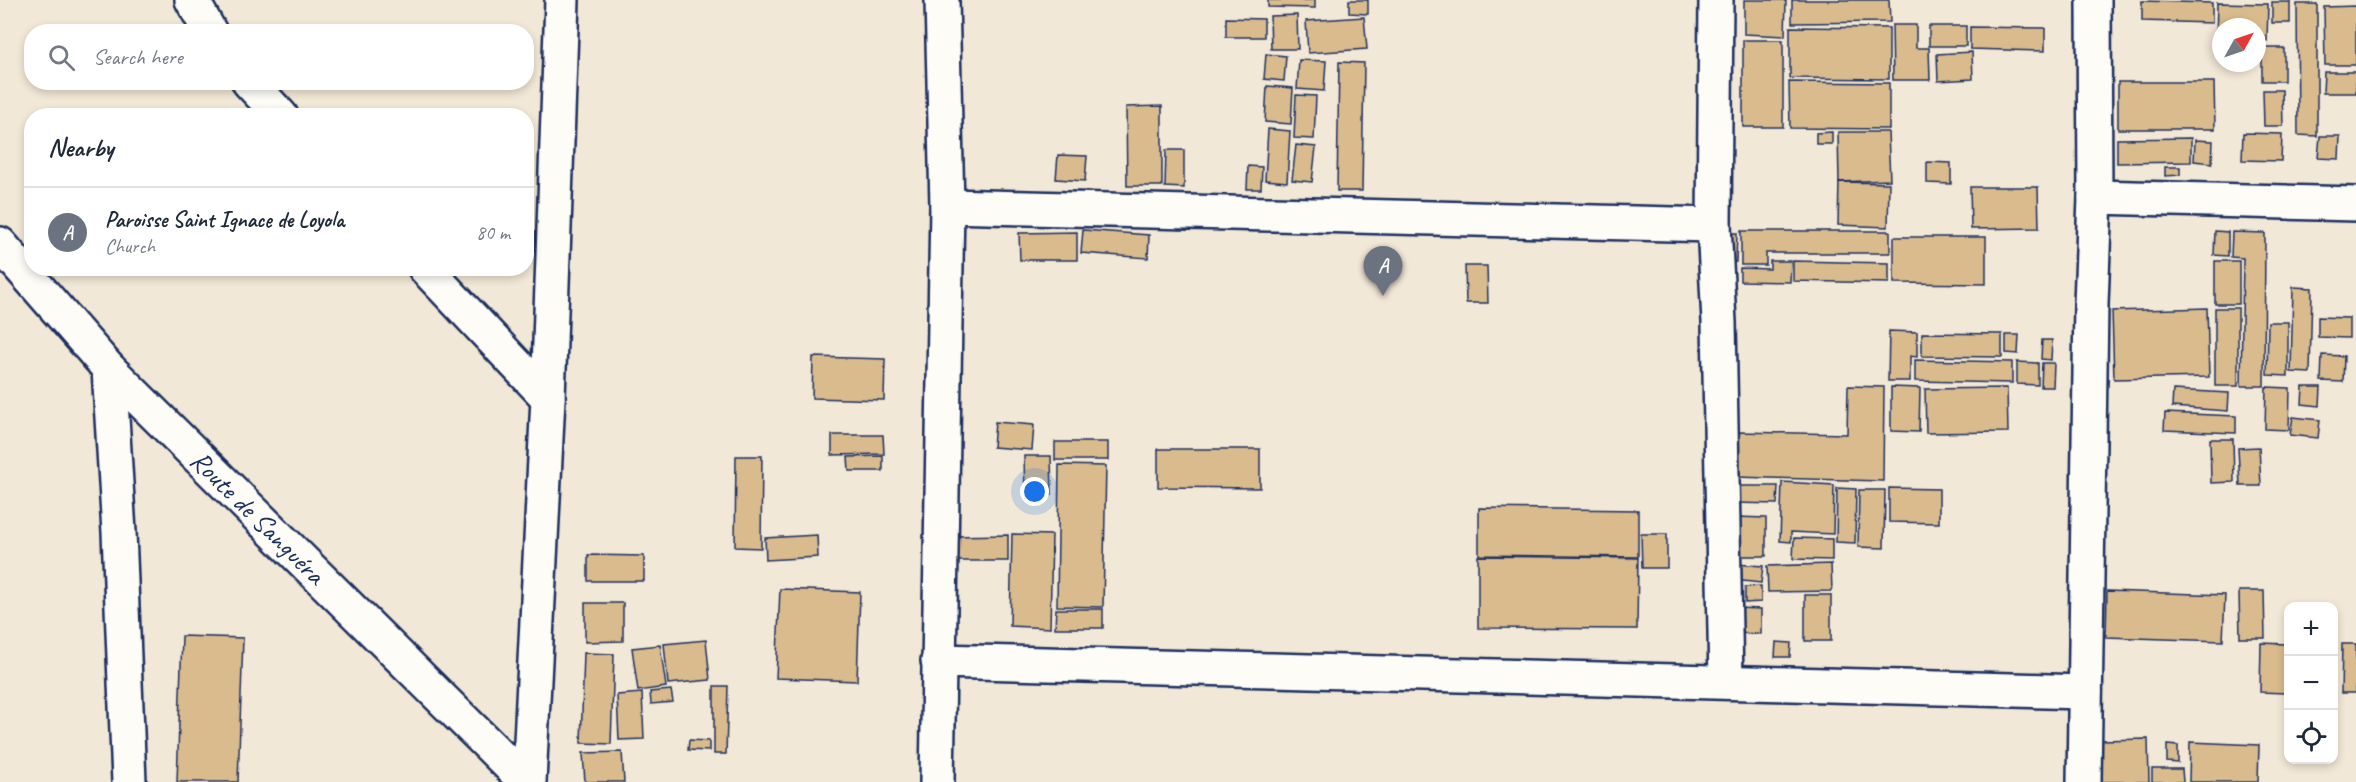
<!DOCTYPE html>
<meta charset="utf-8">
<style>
:root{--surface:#fff;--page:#f2f2f3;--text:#1f2937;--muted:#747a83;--line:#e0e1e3;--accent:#b45309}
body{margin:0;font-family:Caveat,sans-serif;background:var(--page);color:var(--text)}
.controls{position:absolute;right:18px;bottom:18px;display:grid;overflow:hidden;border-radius:12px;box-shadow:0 3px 9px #0003}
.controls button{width:54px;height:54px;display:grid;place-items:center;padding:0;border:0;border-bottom:2px solid var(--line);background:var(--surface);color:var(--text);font:30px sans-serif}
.compass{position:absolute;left:2212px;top:18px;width:54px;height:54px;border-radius:50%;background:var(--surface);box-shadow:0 3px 9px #0003;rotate:50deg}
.you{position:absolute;left:1035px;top:492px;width:21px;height:21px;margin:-15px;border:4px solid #fff;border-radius:50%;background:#1a73e8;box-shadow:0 0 0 9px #1a73e833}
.badge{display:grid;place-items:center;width:39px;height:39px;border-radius:50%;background:var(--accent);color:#fff;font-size:20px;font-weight:700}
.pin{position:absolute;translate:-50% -50px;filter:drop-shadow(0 2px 3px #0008)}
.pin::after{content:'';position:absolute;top:32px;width:21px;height:18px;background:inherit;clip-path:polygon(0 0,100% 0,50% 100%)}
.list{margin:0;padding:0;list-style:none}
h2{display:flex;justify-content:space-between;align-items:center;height:78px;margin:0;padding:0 24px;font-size:26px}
h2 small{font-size:20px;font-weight:400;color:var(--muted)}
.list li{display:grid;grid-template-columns:39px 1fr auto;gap:18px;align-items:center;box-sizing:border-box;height:90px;padding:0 24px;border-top:2px solid var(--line)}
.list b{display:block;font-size:22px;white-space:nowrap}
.list p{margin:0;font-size:20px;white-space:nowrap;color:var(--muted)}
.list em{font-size:20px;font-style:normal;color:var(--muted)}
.icon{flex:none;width:33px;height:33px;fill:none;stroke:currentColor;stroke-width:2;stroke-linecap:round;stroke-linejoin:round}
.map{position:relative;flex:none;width:2356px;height:782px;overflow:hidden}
.search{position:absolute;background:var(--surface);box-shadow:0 3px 9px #0003;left:24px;top:24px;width:510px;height:66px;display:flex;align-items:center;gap:15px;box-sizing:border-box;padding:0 21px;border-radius:24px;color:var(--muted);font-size:22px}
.panel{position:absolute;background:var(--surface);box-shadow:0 3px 9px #0003;left:24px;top:108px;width:510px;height:168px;border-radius:24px}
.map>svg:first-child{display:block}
</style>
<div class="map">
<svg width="2356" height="782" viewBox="0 0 2356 782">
<rect width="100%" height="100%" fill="#f2e8d7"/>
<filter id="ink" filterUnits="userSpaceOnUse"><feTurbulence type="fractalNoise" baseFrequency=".0167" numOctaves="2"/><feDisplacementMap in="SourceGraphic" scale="12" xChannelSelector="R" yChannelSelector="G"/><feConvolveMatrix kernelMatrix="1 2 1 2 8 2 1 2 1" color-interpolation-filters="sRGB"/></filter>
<g filter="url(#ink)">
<g fill="#dabb8d" stroke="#1b2f5e" stroke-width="1.5">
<path d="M1268,0H1315V8L1268,7Z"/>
<path d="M1349,0H1368V14L1349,13Z"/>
<path d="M1744,0H1786L1785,36L1744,34Z"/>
<path d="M1792,0H1889L1890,22L1792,23Z"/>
<path d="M2142,1L2212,3V23L2142,21Z"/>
<rect x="2272" y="2" width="18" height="21"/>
<path d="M2217,3L2268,4L2267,41H2257V27H2221V40H2216Z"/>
<path d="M2297,4H2317V136L2298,135Z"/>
<path d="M2356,6V65H2325L2324,7Z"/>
<path d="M1297,15L1298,49H1271L1270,16Z"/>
<path d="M1364,17L1367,49L1308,53L1306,21Z"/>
<path d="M1226,18L1264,19V37H1226Z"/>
<path d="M1892,25H1916V48H1929L1930,80H1893Z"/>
<rect x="1929" y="26" width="37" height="20"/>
<path d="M1790,27L1889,28V79L1790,78Z"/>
<path d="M1970,27L2045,28V51L1970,49Z"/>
<rect x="1743" y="40" width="40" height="87"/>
<rect x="2262" y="48" width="22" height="33"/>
<path d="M1972,52L1973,79L1938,81L1937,54Z"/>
<path d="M1266,54L1286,56L1284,81L1264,79Z"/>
<path d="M1299,60L1326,61L1324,91L1297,89Z"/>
<path d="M1339,62L1364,63L1362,191H1337Z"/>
<path d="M2324,72H2356V93H2323Z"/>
<path d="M1789,82L1889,83V129L1790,128Z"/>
<path d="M2118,82H2214L2215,129H2118Z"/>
<path d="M1267,86L1293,88L1291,124L1265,122Z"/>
<path d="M2263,90H2282L2283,126H2264Z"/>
<path d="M1296,95L1316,96L1314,139L1294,138Z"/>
<path d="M1162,106V186H1127L1126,107Z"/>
<path d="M1268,129L1290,131L1287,182L1265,180Z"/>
<path d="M1832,132V144H1816V133Z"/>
<path d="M1838,132H1888L1890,180L1839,182Z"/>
<path d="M2243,133L2282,134L2281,161L2242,160Z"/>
<path d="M2320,136H2340L2339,159L2318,158Z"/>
<path d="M2191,138V162L2117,163V139Z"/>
<path d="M2195,140L2213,141L2212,163L2194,161Z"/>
<path d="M1296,145L1316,147L1312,182L1292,180Z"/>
<path d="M1166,150H1184V188L1165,187Z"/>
<path d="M1058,155L1087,156L1085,181L1056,179Z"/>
<path d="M1927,162L1951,163V184L1927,183Z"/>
<path d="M1248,166L1262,167L1261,189H1247Z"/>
<path d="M2165,167H2180V175L2165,176Z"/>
<path d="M1839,182L1889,183L1888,227L1838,225Z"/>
<path d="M1970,187H2038L2039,228L1971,229Z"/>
<path d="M1083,230L1149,235L1148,258L1081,253Z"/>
<path d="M1741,231H1890V253H1766V265H1741Z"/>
<path d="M2215,231L2228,232V256L2214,255Z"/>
<path d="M1077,232V260H1020L1019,233Z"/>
<path d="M2232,232L2265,233L2264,386H2241L2243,258L2231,257Z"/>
<path d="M1728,233H1737L1736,262L1728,263Z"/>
<path d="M1894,237H1986V284L1894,283Z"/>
<path d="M1770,261H1791L1790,282L1740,281V268L1770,269Z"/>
<path d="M1793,261L1889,263V283L1793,281Z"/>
<rect x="2215" y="261" width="24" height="43"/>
<path d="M1465,266H1487L1488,303H1466Z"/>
<path d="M2293,287L2312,288L2310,373L2291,372Z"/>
<path d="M2207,308L2209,377L2114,379L2112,311Z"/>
<rect x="2215" y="308" width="23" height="78"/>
<path d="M2318,317L2349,318V338L2318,337Z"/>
<path d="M2268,322H2288V376L2267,375Z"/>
<path d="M1889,331L1917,332V357L1910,356V381H1888Z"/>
<path d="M1922,333L2002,334V357L1922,356Z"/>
<path d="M2006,335H2019L2018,354L2006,353Z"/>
<path d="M2042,340H2052L2051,360L2041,359Z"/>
<path d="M2322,355L2344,356L2343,382L2321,381Z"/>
<path d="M813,357L885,359L884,400L812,398Z"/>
<path d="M1915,360L2012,362V383L1915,381Z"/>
<path d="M2017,362L2038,363V385L2017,384Z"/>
<path d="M2042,363H2054L2053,387H2041Z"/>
<path d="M1848,386L1884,387L1883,481L1736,477L1737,432L1847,434Z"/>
<path d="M1891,387L1920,388L1919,432L1891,431Z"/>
<path d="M2266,387L2290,388L2289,430L2265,429Z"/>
<path d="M2303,387H2321L2320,406L2302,404Z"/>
<path d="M2007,388L2008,432L1926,433L1925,389Z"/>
<path d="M2173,390L2229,393L2228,411L2172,407Z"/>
<path d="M2165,413L2236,416V433L2164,430Z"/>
<path d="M2293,417L2320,420L2318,438L2290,435Z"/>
<path d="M995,422L1034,425L1032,450L993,447Z"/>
<path d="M832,435H883L884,454L832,455Z"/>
<path d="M2210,439H2233L2234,482L2211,483Z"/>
<rect x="1055" y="442" width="53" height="18"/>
<path d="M2259,447L2261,486H2240L2238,448Z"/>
<path d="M1158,449H1260V488L1158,487Z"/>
<path d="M736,456H762L761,548L735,547Z"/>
<path d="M883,456V471H849L848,457Z"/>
<path d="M1024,456H1051L1052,495L1025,496Z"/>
<path d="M1059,465L1106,466L1103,607L1057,606Z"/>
<path d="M1782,482L1834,485L1833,534L1791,532V542L1780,541Z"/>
<path d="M1736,486H1778L1777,504L1735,503Z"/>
<path d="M1837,488L1856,489L1855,543L1836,542Z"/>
<path d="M1889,488L1939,489V523L1889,522Z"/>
<path d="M1859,490H1885L1884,548L1858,547Z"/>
<path d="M1479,508L1638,510V557L1479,555Z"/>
<path d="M1736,517L1766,518V556H1736Z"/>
<path d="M1012,534L1052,535L1050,628L1010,626Z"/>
<path d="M1641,534H1667V568H1642Z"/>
<path d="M817,535L818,557L766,560L765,538Z"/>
<path d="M1008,535V561H953L952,536Z"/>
<path d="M1794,538L1832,539V560L1793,559Z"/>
<path d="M588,555L644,556V581H588Z"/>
<path d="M1478,556L1638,558L1637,629L1478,628Z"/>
<path d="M1735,564L1763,566L1761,583L1734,580Z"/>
<path d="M1831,564L1832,591L1768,592L1767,566Z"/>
<path d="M1761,586V602L1745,603V587Z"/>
<path d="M780,589L860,592L857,681L776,678Z"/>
<path d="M2107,591L2225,595L2223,641L2106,637Z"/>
<path d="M2239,591H2264L2265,638H2240Z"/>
<rect x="1805" y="595" width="26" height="46"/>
<path d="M585,603H623V641L585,642Z"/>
<path d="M1735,608L1761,609V634L1734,633Z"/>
<path d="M1056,609H1103V628H1055Z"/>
<path d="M182,636L243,638L238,782H177Z"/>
<path d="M706,640L710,680L668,684L664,644Z"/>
<path d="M1776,642L1791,643L1790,657H1775Z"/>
<path d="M2261,643L2286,644L2285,693L2260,692Z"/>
<path d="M2342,644H2356V693H2341Z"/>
<path d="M660,645L666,687L638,691L632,648Z"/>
<path d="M584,653L614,654L611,744L581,743Z"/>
<path d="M714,686H728L726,754H714Z"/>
<path d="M671,690L673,702L651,704L650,692Z"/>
<path d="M642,693L644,739L619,740L617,695Z"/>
<path d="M2148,739L2149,782H2098V740Z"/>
<path d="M689,740L709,741V751L688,750Z"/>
<path d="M2190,742L2259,745L2258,782H2189Z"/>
<path d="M2167,745L2178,746V763L2167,762Z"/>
<path d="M622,752L624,782H585L583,753Z"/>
<path d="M2152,769H2182L2183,782H2152Z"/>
</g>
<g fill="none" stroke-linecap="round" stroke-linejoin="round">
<defs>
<g id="minor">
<path d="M192,0L210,32"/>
<path d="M1716,0L1714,225L1719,322L1726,682"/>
<path d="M249,82L281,116"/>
<path d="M2095,197L2356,204"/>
<path d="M947,206L1714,225"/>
<path id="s1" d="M0,244L109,369L526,782"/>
<path d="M425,268L548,398"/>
<path d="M109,369L119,532L129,782"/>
<path d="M938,661L2085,692"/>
<path d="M529,782L548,398L562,0"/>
<path d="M937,782L947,206L942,0"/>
<path d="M2084,782L2091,304L2095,197L2094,0"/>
</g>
</defs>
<use href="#minor" stroke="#1b2f5e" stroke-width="38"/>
<use href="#minor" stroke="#fdfcf7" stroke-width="33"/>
</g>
</g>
<g text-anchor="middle" stroke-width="6" stroke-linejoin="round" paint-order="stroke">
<g font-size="28" fill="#1b2f5e" stroke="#fdfcf7">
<text dy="10" stroke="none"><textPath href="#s1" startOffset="376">Route de Sanguéra</textPath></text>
</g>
</g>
</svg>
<div class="controls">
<button>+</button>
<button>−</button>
<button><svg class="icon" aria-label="locate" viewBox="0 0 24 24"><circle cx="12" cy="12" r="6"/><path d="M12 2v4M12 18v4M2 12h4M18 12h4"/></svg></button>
</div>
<svg class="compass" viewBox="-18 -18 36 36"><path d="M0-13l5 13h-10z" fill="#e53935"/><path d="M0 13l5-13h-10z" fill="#747a83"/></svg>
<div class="you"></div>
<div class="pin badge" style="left:1383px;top:296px;background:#6b7280">A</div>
<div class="search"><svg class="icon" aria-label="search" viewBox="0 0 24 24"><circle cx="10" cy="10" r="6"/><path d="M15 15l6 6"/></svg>Search here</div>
<section class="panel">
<h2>Nearby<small></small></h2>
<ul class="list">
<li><span class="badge" style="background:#6b7280">A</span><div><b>Paroisse Saint Ignace de Loyola</b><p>Church</p></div><em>80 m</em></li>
</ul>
</section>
</div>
